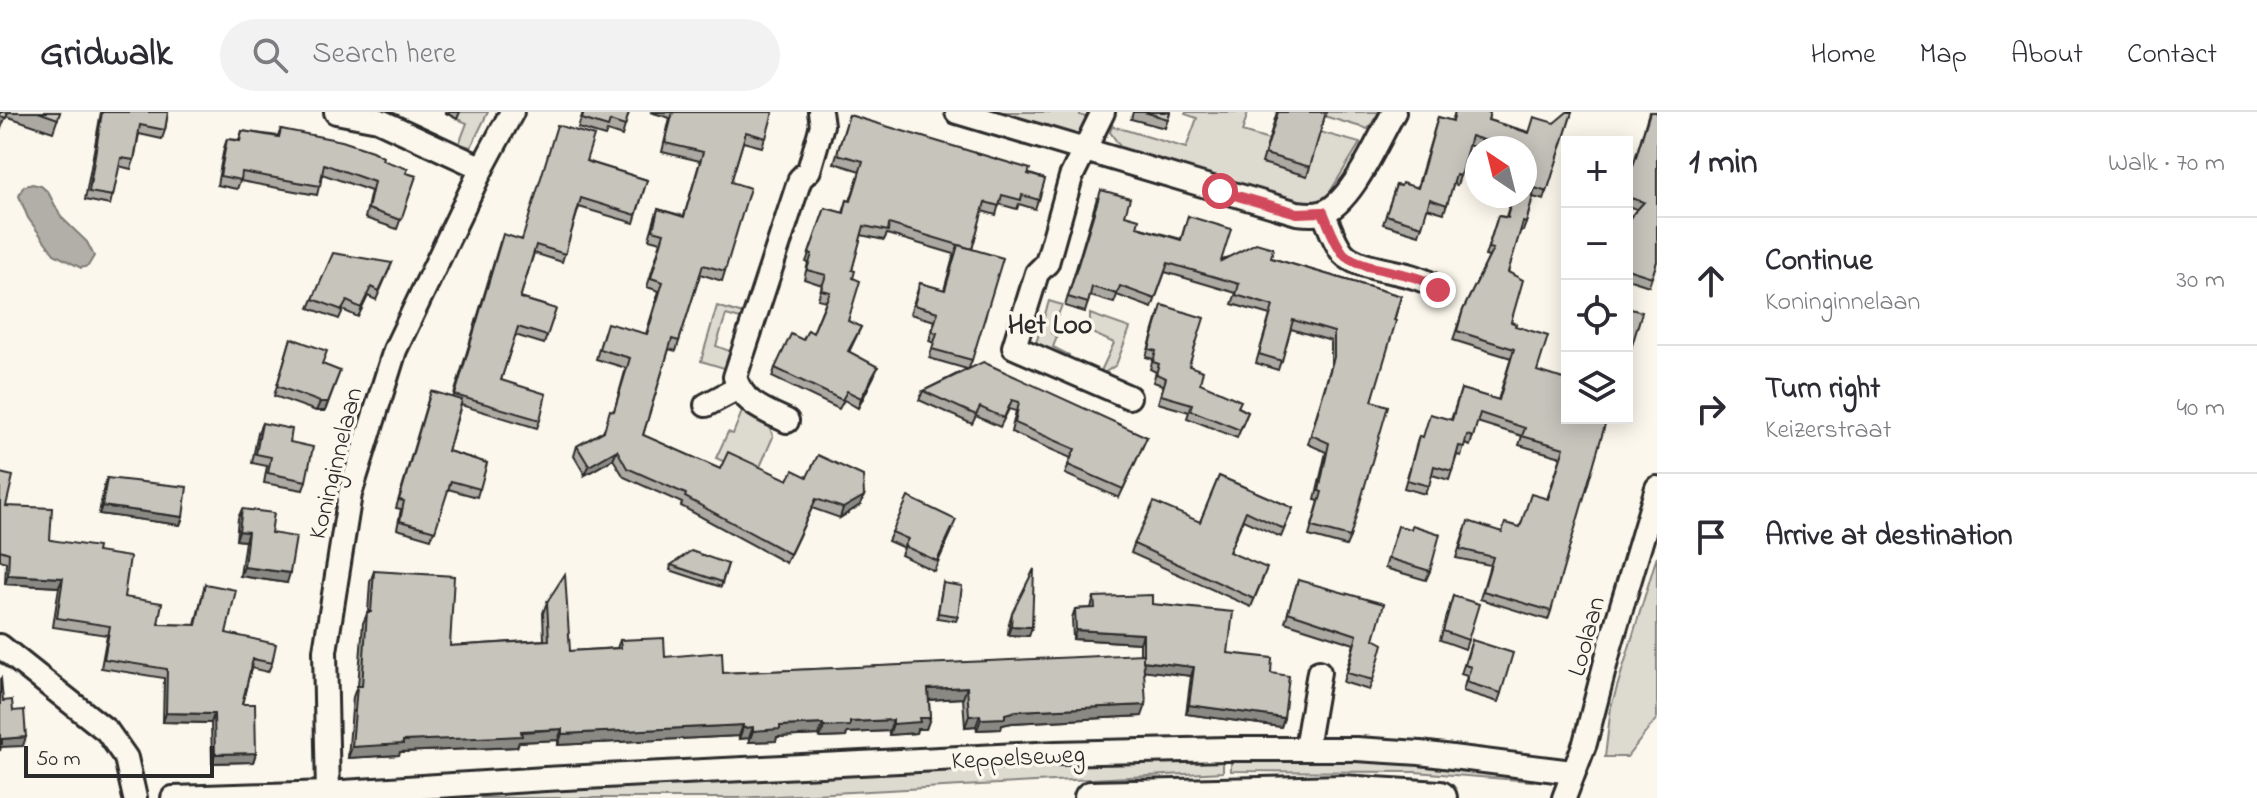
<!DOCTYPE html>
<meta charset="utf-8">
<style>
:root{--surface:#fff;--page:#f2f2f3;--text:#2b2b33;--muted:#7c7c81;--line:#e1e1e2}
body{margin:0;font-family:"Indie Flower",sans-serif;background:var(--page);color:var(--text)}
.controls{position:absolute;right:24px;top:24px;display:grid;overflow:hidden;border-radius:0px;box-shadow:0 4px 20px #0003}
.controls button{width:72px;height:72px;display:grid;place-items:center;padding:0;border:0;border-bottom:2px solid var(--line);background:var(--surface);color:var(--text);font:40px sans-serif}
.compass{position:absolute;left:1465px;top:24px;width:72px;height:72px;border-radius:50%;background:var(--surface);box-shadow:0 4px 20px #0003;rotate:325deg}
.scale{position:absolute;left:24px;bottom:20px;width:190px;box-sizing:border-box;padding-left:8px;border:4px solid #2b2b2b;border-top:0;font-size:22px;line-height:28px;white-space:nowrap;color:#2b2b2b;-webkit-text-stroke:6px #fbf7ec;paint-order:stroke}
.stop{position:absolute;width:24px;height:24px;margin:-18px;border:6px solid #d1495b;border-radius:50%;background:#fff}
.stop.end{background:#d1495b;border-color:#fff;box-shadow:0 2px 8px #0008}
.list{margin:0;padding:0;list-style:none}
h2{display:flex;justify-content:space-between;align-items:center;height:104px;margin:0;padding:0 32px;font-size:34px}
h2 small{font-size:26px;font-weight:400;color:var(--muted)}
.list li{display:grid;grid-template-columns:52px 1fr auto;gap:24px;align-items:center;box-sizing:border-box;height:128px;padding:0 32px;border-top:2px solid var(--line)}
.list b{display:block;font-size:30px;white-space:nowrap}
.list p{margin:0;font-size:26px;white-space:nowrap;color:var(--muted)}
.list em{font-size:26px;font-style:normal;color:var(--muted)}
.icon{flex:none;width:44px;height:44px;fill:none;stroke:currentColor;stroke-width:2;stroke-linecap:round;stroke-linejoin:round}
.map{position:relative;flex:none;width:1657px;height:686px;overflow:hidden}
header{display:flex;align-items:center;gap:48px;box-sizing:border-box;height:112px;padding:0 40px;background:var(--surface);border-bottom:2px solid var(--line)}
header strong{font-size:38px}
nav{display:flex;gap:44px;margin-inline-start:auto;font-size:28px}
.search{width:560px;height:72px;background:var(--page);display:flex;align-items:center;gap:20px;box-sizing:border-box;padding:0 28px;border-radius:44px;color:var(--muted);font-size:30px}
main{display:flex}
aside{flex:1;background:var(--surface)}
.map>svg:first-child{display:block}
</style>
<header>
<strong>Gridwalk</strong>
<div class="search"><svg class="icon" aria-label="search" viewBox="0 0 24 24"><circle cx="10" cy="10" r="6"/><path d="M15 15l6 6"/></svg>Search here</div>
<nav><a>Home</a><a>Map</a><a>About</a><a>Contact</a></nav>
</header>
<main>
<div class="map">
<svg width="1657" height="686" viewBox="0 0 1657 686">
<rect width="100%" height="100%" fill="#fbf7ec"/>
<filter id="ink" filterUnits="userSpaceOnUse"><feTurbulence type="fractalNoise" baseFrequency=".0125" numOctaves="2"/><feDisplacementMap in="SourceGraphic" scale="16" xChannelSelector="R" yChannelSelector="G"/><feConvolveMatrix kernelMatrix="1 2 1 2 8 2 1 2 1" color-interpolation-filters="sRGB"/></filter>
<g filter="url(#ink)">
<g fill="#dddad0" stroke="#84827e" stroke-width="2">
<path d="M453,0H488L471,35L459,32L467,11L457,7Z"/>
<path d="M997,0H1080V3L1094,8L1092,13L1077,24Z"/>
<path d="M1186,0H1248L1242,20L1279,31L1320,20L1360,31L1325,88L1319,91H1305L1122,37L1110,20L1112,14L1186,36L1197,6L1185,2Z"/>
<path d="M1310,0H1379L1368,17Z"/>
<path d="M1049,189L1062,193L1051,221L1057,225L1053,235L1069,243L1068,246L1036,231Z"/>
<path d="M717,194L746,203L744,208L726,203L716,234L735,241L731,253L724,256L701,249Z"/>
<path d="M1090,202L1130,216L1116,253L1104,261L1101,259L1114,231L1090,220Z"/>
<path d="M743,297L768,309L773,325L756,364L716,346L728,320L733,322Z"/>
<path d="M1657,444V606L1627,645H1605L1611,595Z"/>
<path d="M1223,644V660L738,686H481L484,682L1085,649Z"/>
<path d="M1231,645L1411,649L1524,664L1531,669L1415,660L1231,659Z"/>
</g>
<path fill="#b1afa7" stroke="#7b7a75" stroke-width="2" d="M32,72L41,74L48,80L61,105L87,130L94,144L88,154L81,156L54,142L28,106L19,84L23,75Z"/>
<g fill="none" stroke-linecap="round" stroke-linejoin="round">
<defs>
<g id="street">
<path d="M336,0L378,8L482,56L512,0"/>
<path d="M957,0L1297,101C1305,102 1313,103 1322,101C1352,91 1378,27 1394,0"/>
<path d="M1103,0L1071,65L1047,151L1037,161L1014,235L1129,285"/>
<path d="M1323,100C1329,113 1334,130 1343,141C1362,162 1417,156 1438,178"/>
<path d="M706,293L738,276"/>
<path d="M787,309C764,298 743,292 735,265L800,67L809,58L822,13L820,0"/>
<path d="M0,534L107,619L126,646L135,686"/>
<path d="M1306,636L1319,560"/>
<path d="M328,681L325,539L350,382L395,238L482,56"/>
<path d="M173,686L328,681L545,667L1056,641L1227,637H1356L1420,641L1572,660"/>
<path d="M1564,686L1585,631L1610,534L1657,376"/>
</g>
<path id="secondary" d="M1091,686L1342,680L1440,686"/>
</defs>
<use href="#street" stroke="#2b2b2b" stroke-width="28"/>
<use href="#secondary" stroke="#2b2b2b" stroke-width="38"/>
<use href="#street" stroke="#fbf7ec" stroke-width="22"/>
<use href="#secondary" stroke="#fbf7ec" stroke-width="32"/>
</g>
<g fill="#aba9a2" stroke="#2b2b2b" stroke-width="2">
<path d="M0,0H60L53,20L6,4L0,19Z"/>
<path d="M101,0H168L165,18L162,27L139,22L134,48L131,57L119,54L110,93L85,88Z"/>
<path d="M444,0H460L457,7Z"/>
<path d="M583,0H629L622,24L607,19L605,24L578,16Z"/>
<path d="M650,0H773L762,35L743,30L731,70L725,159L722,169L700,162L676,239L669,237L643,323L720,357L788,368L860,393L840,406L812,396L786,451L681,394L682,391L624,365L613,347L585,363L574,344L577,334L603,319L614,299L626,256L596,247L604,220L646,222L659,179L647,175L661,130L649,127L655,106L658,97L684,104L700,49L662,40L670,6Z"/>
<path d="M1133,0H1170L1165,16L1131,7Z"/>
<path d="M1277,0L1310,55L1307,64L1262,51Z"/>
<path d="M1455,0H1490L1488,8L1529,20L1554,11L1572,0L1544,88L1533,85L1526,111L1523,119H1520L1508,160L1511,210L1515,214L1537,259L1567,306L1551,499L1548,508L1480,487L1490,453L1456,446L1465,418L1502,420L1520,415L1547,387L1561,345L1519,333L1522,324L1477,310L1470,334L1465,332L1461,344L1457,343L1449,368L1432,363L1425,382L1404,376L1419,324L1423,325L1451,308L1461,277L1498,288L1511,246L1453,228L1463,198L1489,145L1485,144L1498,104L1506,105L1512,84H1525V36H1477L1468,33L1460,64L1457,73L1453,72L1444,101L1427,96L1419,123L1383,112L1396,73L1417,76L1438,5L1452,9Z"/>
<path d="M1649,0L1657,149L1649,174L1627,167V109L1637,97L1627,94V53L1633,54Z"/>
<path d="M849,3L1045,67L1035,97L1019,92L1017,97L999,92L996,103L982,99L972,137V248L969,256L1147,325L1119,386L1065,362L1071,346L1011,320L1016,299L1009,297L1000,315L976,304L972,312L919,288L923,279L967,257L929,246L934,231L929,229L935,209L910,202L920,171L944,178L954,142L887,122L884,128L861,123L852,158L853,166L848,209L861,215L849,240L874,264L858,296L844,288L839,297L772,265L775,256L803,228L813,221L826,189L818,187L822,173L804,167L808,151L806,150L825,96L843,101L847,88L850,89L860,59L834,51Z"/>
<path d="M281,17L382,48L406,61L416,64L397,117L365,106L371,79L322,62L317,83L240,69L237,77L217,73L224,36L227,27L239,28L242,19L278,24Z"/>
<path d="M586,49L647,68L634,111L579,95L562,150L534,141L520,186L556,197L544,232L515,223L501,268L540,308L537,316L461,293L448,339L487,351L477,385L448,377L431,427L397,417L401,397L396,396L428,288L453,286L500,130L522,127Z"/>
<path d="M1097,86L1125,103L1137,115L1181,127L1188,104L1221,149L1271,146L1401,184L1372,289L1350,425L1346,434L1309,424L1319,389L1315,388L1326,340L1308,332L1331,254V229L1291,217L1278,258L1256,251L1270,203L1232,192L1236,181L1165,160L1152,196L1117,183L1114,191L1090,184L1085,200L1065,194Z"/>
<path d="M392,151L376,188L368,184L358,205L343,198L339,207L309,196L313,187Z"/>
<path d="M1159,201L1200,271L1238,295L1248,300L1237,326L1187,306L1189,300L1158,291L1163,273L1153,270L1156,260L1150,257L1153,247L1146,245Z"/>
<path d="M291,226L322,252L340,259L325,299H316L274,284Z"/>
<path d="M262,311L290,330L306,369L303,378L264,371L267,354L252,351L258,320Z"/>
<path d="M0,361L6,394L50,428L97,440L124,485L158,512L195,513L205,472L226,521L272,551L268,560L251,556L242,592L256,641L253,650L212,651L211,611L163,610L164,566L101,556L107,523L53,515L59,475L5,472L6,450L0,448Z"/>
<path d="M1219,364L1293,396L1281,425L1243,408L1229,440L1264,464L1251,495L1131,441L1134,432L1200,410Z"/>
<path d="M107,366L183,405L180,413L99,402L104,374Z"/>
<path d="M242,397L271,421L287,471L240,464L245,429L236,428L238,406Z"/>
<path d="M953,417L934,459L901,443L904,436L888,429L892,420Z"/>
<path d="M1395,423L1430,459L1426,468L1385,456Z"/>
<path d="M728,452L721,475L670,458L671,453Z"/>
<path d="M374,459L450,534L544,528L543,501L547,490L570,539L617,536L620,528L665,545L723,561L1140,543V531L1073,527L1072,506L1075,497L1091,496L1094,485L1152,492L1228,541L1271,561L1284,606L1281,615L1186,602L1191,564L1144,558L1142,604L1012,611L1002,613L1001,617L977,618L976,614L965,615L963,586L929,588L930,606L926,617H917L916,621L889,623V619L847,621L846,625L820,626L819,623L777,625L776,629L749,630V626L739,627V624L558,633V628L519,630L517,635L400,640L399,643L348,646L353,585L357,574H358L363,511L368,500L370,470Z"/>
<path d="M1298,468L1374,527L1373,568L1369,578L1343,570L1354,532L1285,510Z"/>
<path d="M943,471L958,504L956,509L937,506Z"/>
<path d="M1453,484L1468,528L1465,537L1440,528Z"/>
<path d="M1012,501L1032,515L1029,524L1008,523L1009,511Z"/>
<path d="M1472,528L1501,581L1498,590L1463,579L1467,564L1461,562Z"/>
</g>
<g fill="#8b8984" stroke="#2b2b2b" stroke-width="2">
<path d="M878,255L874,264L858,296L861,286Z"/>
<path d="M320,290H328L325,299H316Z"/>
<path d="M617,338L613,347L585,363L589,354Z"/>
<path d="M864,384L860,393L840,406L843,396Z"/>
<path d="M102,394L183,405L180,413L99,402Z"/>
<path d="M239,419L248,420L245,429L236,428Z"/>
<path d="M244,455L290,461L287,471L240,464Z"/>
<path d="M8,463L63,466L59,475L5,472Z"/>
<path d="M1011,514L1032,515L1029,524L1008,523Z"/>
<path d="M1076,518L1143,522L1140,531L1073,527Z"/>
<path d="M1143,549L1194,555L1191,564L1140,558Z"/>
<path d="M967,575L963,586L924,588L928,577Z"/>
<path d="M1146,593L1142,604L1012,611L1002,613L1001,617L977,618L981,607L1016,599Z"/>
<path d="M1189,593L1284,606L1281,615L1186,602Z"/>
<path d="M166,601L214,602L211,611L163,610Z"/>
<path d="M980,603L976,614L965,615L969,604Z"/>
<path d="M919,606H930L926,617H917L916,621L889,623L893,612Z"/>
<path d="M893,608L889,619L847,621L846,625L820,626L824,615L850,610Z"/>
<path d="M823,612L819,623L777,625L776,629L749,630L753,619L780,614Z"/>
<path d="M743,613L739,624L558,633L562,622Z"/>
<path d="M753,615L749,626L739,627L743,616Z"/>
<path d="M562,617L558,628L519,630L517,635L400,640L399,643L348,646L352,635L403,629Z"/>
<path d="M26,625L23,634L1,635L0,639V632L2,627Z"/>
<path d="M256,641L253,650L212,651L215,642Z"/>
</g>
<g fill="#c7c4bc" stroke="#2b2b2b" stroke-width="2">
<path d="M0,0H8L6,6L0,4Z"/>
<path d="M38,0H60L58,7Z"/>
<path d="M102,0H168L165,18L140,13L134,48L121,46L113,84L89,80Z"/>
<path d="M584,0H629L625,14L610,9L608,15L582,7Z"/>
<path d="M673,0H773L766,26L746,20L731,70L750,76L725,159L703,153L679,229L672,227L643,323L720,357L728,340L788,368L793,358L807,365L818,343L863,364L864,384L843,396L816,387L790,442L685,385L686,382L627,356L617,338L589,354L577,334L604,319L610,298L614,299L630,246L599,237L607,211L647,222L663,170L651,166L664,121L653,118L658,97L684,105L703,40L665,31Z"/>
<path d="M1144,0H1170L1168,7Z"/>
<path d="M1278,0H1326L1310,55L1265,42Z"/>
<path d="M1455,0H1490L1488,8L1529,21L1534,5L1554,11L1567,0H1572L1547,80L1535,76L1526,111L1523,110L1508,160L1523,168L1511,210L1516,212L1515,214L1548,224L1537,259L1567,268V306H1607L1551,499L1483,479L1493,445L1460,437L1468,409L1502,420L1505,411L1520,415L1531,382L1548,387L1564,336L1522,324L1525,316L1480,301L1473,325L1467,323L1464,335L1459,334L1452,359L1434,354L1429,374L1407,368L1419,324L1423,325L1430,302L1452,308L1461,277L1499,288L1514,237L1457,219L1463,198L1493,137L1488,136L1498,104L1509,106L1507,105L1513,84H1525V45L1528,42L1525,41V36H1509L1471,24L1460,64L1456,63L1447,93L1430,87L1422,114L1386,103L1396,73L1401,74L1402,71L1418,76L1438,5L1453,9Z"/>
<path d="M1650,0H1657V149L1652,165L1627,157V109L1644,90L1627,85V53L1633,54Z"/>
<path d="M849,3L1030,57L1028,62L1045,67L1039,88L1022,83L1021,88L1002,83L999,94L985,90L972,137L889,112L888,119L864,114L852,158L855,159L853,166L860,169L848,209L861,215L848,239L878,255L861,286L847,279L842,288L775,256L791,222L803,228L808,218L813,221L830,180L821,178L826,163L807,158L812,142L809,141L825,96L844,101L847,88L851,89L863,49L837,42Z"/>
<path d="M557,13L594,24L586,49L647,68L636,103L581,86L565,142L536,133L520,186L556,197L547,224L518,215L501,268L546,282L540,308L455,283L503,122L522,128Z"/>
<path d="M281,17L342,29L372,39L383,45L382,48L408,57L406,61L416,64L401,108L368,97L374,70L324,52L320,74L242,60L241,68L220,64L227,27L240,29L242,19L279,25Z"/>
<path d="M1101,78L1130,86L1125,103L1139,107L1137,115L1181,128L1188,104L1231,117L1221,149L1256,131L1273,136L1271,146L1401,184L1394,208L1396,209L1372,289L1388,294L1350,425L1312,415L1322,380L1319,379L1329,331L1311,323L1334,245V220L1293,208L1282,249L1259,242L1273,194L1236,183L1239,172L1168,151L1155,187L1120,174L1117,182L1092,175L1088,191L1068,185Z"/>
<path d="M958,133L1003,146L972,248L932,237L937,221L932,220L938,200L914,193L920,171L945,178Z"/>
<path d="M333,141L392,151L379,179L371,175L361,196L347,189L342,198L313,187Z"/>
<path d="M1162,193L1204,206L1189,254L1203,259L1200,271L1241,289L1238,295L1248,300L1240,318L1190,298L1192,292L1161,283L1166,266L1156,262L1159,252L1153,250L1156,239L1149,237Z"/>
<path d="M1627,196L1642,200L1630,240L1627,239Z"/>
<path d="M291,226L327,239L322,252L340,259L328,290H320L277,274Z"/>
<path d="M983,250L1147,325L1123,377L1068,353L1075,337L1015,311L1019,290L1012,288L1004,306L980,295L976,303L923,279Z"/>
<path d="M431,279L462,288L448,339L487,351L480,377L451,369L435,419L400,409L404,389L399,388Z"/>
<path d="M262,311L292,317L290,330L313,335L306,369L268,361L271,345L256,342Z"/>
<path d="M0,361L13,364L6,394L52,396L50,428L98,435L97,440L130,445L124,485L162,491L158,512L196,513L205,472L236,478L226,521L276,532L272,551L253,547L242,592H255L256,641L215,642L214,602L166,601L167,557L104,547L110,514L57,506L63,466L8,463L9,441L0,438Z"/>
<path d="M1219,364L1293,396L1284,417L1246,399L1229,440L1267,456L1254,487L1134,432L1154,390L1200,410Z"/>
<path d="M107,366L187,375L183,405L102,394Z"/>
<path d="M908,385L956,408L937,449L904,434L908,427L892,420Z"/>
<path d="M242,397L274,401L271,421L296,425L290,461L244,455L248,420L239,419Z"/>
<path d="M1412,413L1440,422L1430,459L1388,446L1398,414L1411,417Z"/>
<path d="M691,439L728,452L722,470L671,453Z"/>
<path d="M1034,457L1032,515L1011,514L1012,501Z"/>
<path d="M374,459L454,464L450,534L549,528L547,490L565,462L570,539L621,536L620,528L664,526L665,545L722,540L723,561L1143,542L1146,593L1016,599L1005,602V606L981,607L980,603L969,604L967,575L928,577L930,606H919L920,610L893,612V608L850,610V614L824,615L823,612L780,614V617L753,619V615L743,616V613L562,622V617L521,619L522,624L403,629V632L352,635L357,574H362L367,500H371Z"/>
<path d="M1298,468L1384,492L1374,527L1383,532L1373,568L1347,561L1357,523L1288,500Z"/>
<path d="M943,471L962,474L958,504L938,501Z"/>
<path d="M1152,483V492L1233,500L1228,541L1272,546L1271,561L1289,564L1284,606L1189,593L1194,555L1143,549V522L1076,518L1075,497L1095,496L1094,485Z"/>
<path d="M1453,484L1479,492L1468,528L1443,519Z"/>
<path d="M1472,528L1513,541L1501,581L1466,570L1471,555L1465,553Z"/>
<path d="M1,566L3,589L12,588L13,599L24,598L26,625L2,627V632H0V567Z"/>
</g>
</g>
<g fill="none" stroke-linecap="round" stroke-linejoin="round" filter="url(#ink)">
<path stroke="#d1495b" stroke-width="10" d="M1220,79L1297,101L1323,100C1329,114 1334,130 1343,141C1362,162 1417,156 1438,178"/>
</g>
<g text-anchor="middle" stroke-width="7" stroke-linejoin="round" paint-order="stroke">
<g font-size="26" fill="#2b2b2b" stroke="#fbf7ec">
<text transform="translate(334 351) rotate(-76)" y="9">Koninginnelaan</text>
<text transform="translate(1585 524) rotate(-75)" y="9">Loolaan</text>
<text transform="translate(1018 644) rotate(-3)" y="9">Keppelseweg</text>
</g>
<g font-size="28" font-weight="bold" fill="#2b2b2b" stroke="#fbf7ec">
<text x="1050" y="221">Het Loo</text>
</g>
</g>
</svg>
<div class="controls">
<button>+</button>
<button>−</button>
<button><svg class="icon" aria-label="locate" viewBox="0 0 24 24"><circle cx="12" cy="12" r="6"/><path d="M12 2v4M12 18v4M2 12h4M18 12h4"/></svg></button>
<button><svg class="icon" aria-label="layers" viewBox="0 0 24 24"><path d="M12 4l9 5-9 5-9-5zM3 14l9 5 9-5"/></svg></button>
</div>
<svg class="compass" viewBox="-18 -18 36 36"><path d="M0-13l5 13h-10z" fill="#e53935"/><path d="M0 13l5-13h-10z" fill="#7c7c81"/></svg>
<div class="scale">50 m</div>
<div class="stop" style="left:1220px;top:79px"></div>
<div class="stop end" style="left:1438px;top:178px"></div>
</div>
<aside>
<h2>1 min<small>Walk · 70 m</small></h2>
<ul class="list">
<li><svg class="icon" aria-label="ahead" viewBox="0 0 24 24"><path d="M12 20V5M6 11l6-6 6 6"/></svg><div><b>Continue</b><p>Koninginnelaan</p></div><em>30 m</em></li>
<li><svg class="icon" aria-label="right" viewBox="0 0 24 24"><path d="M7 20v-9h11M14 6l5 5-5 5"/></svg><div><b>Turn right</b><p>Keizerstraat</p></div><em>40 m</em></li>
<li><svg class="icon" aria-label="arrive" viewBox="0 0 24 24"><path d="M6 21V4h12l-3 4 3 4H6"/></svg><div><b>Arrive at destination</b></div></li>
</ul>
</aside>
</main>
